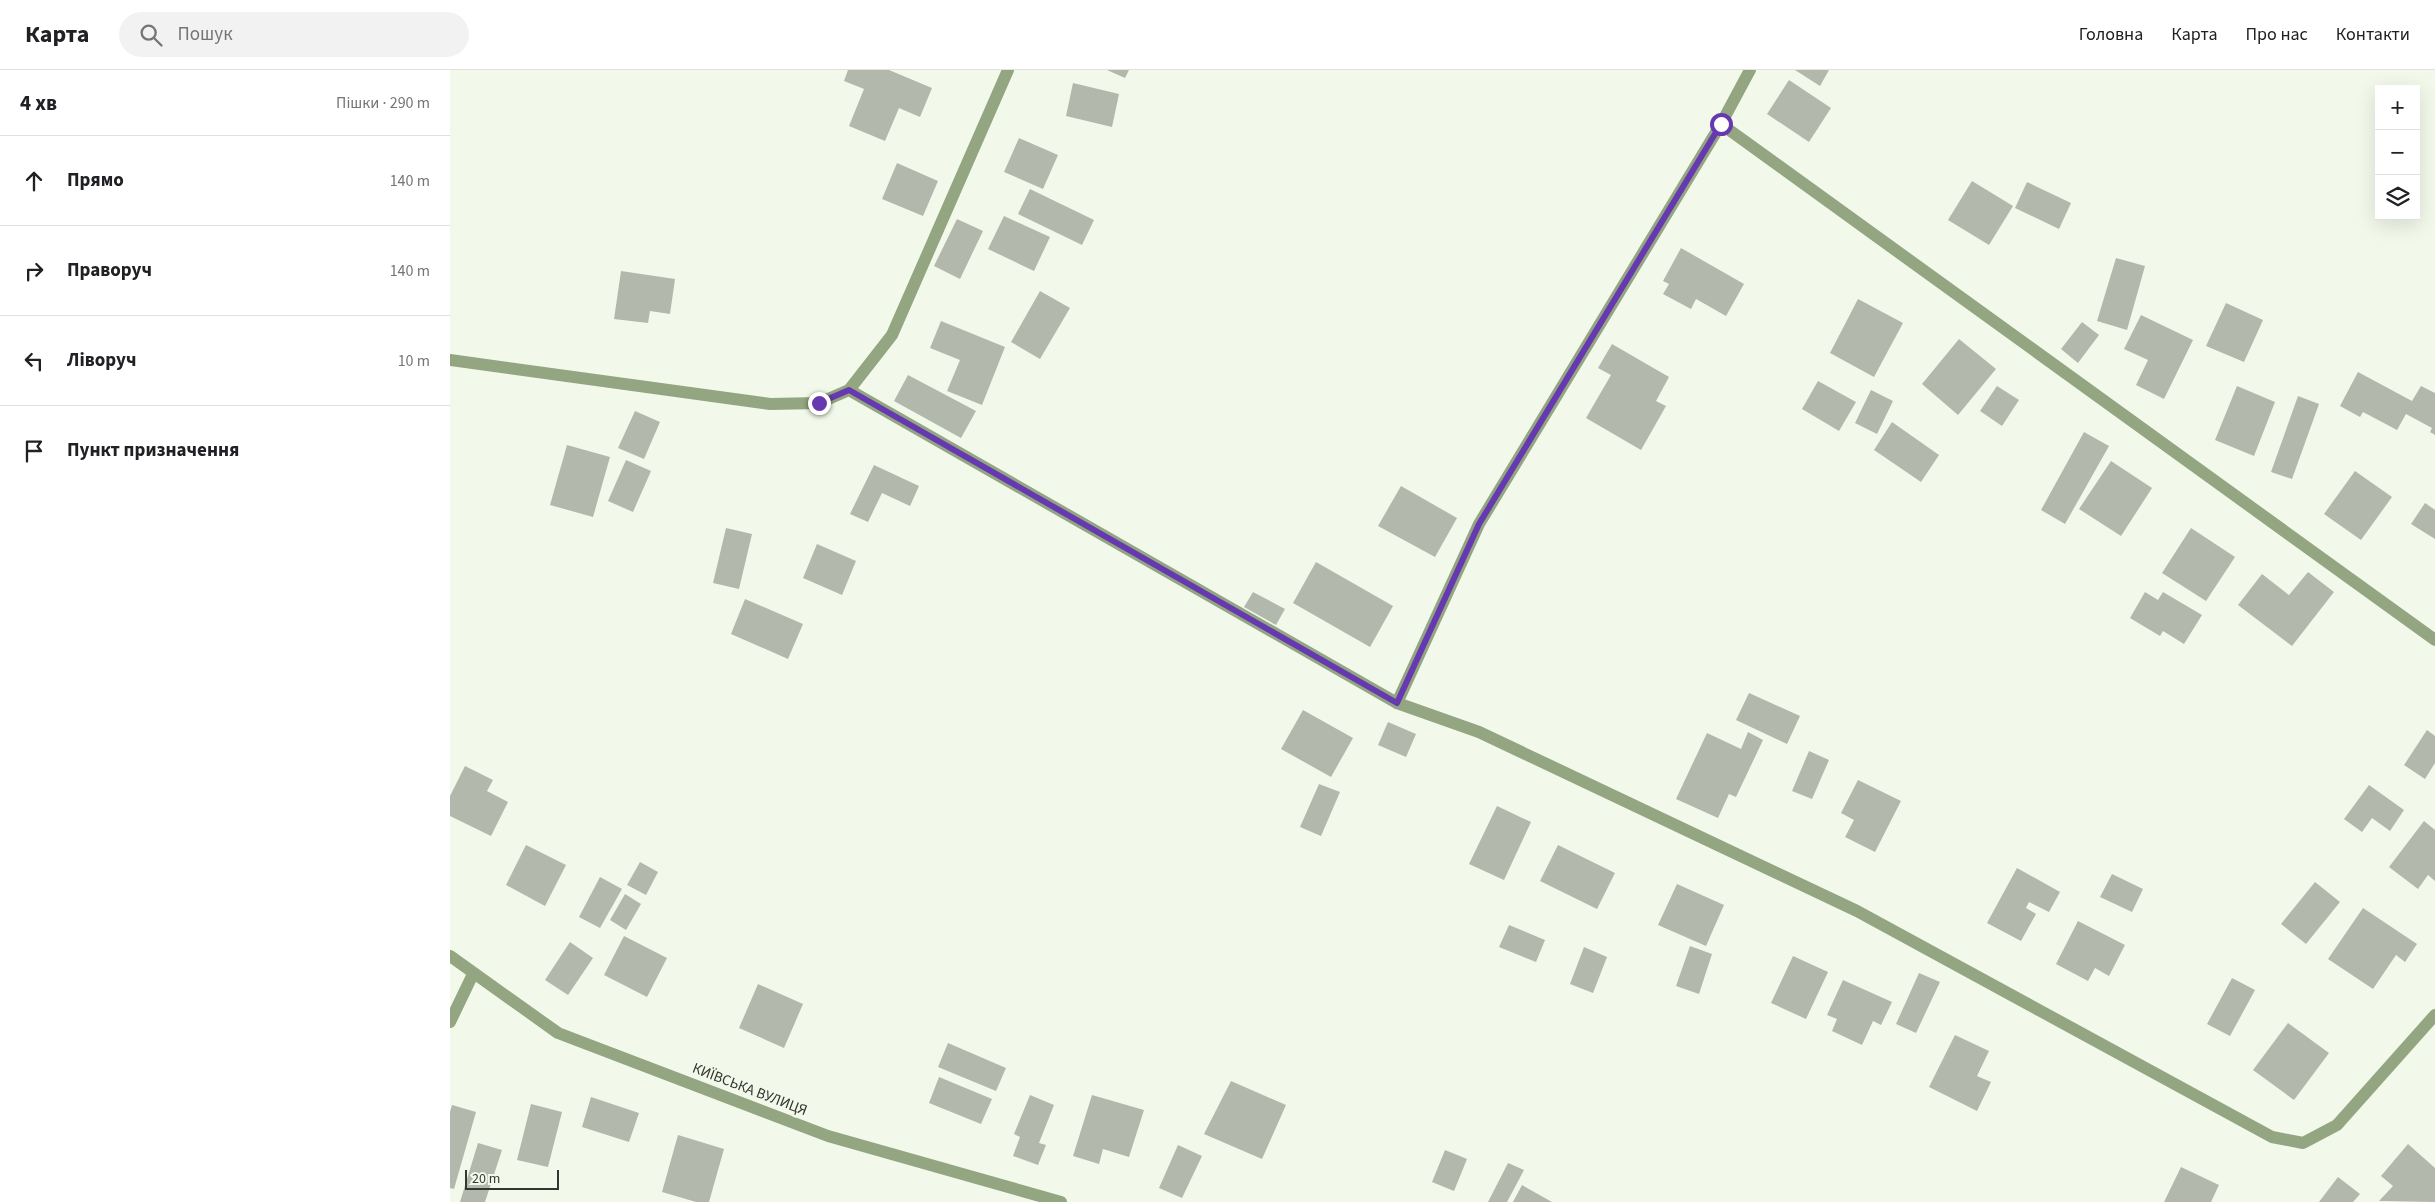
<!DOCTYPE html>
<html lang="uk">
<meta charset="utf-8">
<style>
:root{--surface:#fff;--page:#f2f2f2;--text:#202124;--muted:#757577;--line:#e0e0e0}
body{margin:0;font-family:"Source Sans 3",sans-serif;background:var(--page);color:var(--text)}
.controls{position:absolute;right:15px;top:15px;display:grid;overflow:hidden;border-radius:0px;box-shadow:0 5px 20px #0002}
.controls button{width:45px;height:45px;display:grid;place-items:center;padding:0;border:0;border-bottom:1px solid var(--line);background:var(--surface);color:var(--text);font:25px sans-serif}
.scale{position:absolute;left:15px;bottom:12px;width:94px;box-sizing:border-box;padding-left:5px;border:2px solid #333631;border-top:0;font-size:14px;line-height:18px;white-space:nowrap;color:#333631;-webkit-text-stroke:4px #f2f9eb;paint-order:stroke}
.stop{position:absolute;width:15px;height:15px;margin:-11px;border:4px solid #6639b0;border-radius:50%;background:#fff}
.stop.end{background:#6639b0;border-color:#fff;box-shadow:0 1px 5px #0008}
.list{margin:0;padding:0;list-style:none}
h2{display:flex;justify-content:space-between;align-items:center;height:65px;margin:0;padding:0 20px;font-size:21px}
h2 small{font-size:16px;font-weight:400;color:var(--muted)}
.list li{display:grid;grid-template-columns:32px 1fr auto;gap:15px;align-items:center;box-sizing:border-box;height:90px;padding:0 20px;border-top:1px solid var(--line)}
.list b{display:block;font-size:19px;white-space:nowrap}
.list em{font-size:16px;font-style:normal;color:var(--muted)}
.icon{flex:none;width:28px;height:28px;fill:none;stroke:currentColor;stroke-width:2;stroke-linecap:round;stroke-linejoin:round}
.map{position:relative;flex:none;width:1985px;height:1132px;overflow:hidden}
header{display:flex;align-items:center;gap:30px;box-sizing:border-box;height:70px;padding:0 25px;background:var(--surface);border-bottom:1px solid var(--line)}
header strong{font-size:24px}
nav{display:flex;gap:28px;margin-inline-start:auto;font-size:18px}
.search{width:350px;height:45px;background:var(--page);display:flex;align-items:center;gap:12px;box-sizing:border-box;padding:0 18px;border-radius:28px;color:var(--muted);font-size:19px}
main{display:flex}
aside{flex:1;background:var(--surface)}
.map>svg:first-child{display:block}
</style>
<header>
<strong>Карта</strong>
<div class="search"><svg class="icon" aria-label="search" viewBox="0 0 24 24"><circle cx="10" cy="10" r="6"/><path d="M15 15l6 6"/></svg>Пошук</div>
<nav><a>Головна</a><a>Карта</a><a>Про нас</a><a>Контакти</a></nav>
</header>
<main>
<aside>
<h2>4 хв<small>Пішки · 290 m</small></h2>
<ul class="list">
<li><svg class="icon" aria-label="ahead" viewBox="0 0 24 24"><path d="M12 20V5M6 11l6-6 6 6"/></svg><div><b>Прямо</b></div><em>140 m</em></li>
<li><svg class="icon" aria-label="right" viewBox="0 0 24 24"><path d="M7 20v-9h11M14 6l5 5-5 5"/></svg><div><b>Праворуч</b></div><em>140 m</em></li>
<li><svg class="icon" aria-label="left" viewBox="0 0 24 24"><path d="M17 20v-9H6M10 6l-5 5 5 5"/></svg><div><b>Ліворуч</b></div><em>10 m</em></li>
<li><svg class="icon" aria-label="arrive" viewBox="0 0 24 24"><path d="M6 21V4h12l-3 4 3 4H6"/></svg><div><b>Пункт призначення</b></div></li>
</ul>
</aside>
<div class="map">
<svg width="1985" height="1132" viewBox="0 0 1985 1132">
<rect width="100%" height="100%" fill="#f2f9eb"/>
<g fill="#b2b9ac">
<path d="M398,0H439L482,18L470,47L449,38L435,71L399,56L414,19L394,11Z"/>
<path d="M657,0H679L675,8Z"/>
<path d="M1345,0H1379L1370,16Z"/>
<path d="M1339,10L1381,38L1359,72L1317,44Z"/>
<path d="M623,13L669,24L662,57L616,46Z"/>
<path d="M569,68L608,85L593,119L554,102Z"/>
<path d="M447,93L488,111L473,146L432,129Z"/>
<path d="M1522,111L1563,136L1539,175L1498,150Z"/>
<path d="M1577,112L1621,133L1609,159L1565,138Z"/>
<path d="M580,119L644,150L632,175L568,144Z"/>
<path d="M554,146L600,167L584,201L538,179Z"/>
<path d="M507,149L533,161L510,209L484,196Z"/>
<path d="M1231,178L1294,214L1276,246L1246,229L1241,239L1213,224L1219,214L1213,211Z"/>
<path d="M1666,188L1695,196L1677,260L1647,251Z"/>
<path d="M171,201L225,209L220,244L200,241L198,253L164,249Z"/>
<path d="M590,221L620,238L590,289L561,272Z"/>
<path d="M1408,229L1453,253L1424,307L1380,283Z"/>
<path d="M1776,233L1813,250L1794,292L1756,276Z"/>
<path d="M1691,245L1743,270L1714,329L1686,315L1698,290L1674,279Z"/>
<path d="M491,251L555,277L532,335L497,321L510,290L480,278Z"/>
<path d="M1632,252L1649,265L1628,293L1611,279Z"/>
<path d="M1509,269L1546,299L1508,345L1472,314Z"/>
<path d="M1162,274L1219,307L1206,331L1216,336L1191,380L1136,348L1161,305L1148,298Z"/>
<path d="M1908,302L1962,331L1971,316L1985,323V365L1980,362L1982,358L1956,344L1947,360L1913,342L1910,347L1890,336Z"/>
<path d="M458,305L526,341L511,368L444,331Z"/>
<path d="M1368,311L1406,332L1389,361L1352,339Z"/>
<path d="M1547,316L1569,330L1552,356L1530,341Z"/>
<path d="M1787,316L1825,332L1804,386L1765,370Z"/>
<path d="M1421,320L1443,331L1427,364L1405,353Z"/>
<path d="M1848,326L1869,334L1842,409L1821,402Z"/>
<path d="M185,341L210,352L194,389L168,378Z"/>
<path d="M1442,352L1489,385L1471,412L1424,380Z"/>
<path d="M1634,362L1659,376L1615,454L1591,440Z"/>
<path d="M117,375L160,387L143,447L100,435Z"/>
<path d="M176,390L201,401L183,442L158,431Z"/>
<path d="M1661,391L1702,418L1671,466L1629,439Z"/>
<path d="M424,395L469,416L460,436L432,423L418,452L400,444Z"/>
<path d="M1905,401L1942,427L1911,470L1874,444Z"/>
<path d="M951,416L1007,448L985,487L928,456Z"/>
<path d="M1975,433L1985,440V469L1961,454Z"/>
<path d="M276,458L302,464L289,519L263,513Z"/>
<path d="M1741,458L1785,487L1756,531L1712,503Z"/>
<path d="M367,474L406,491L392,525L353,508Z"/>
<path d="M866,492L943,536L920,577L843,533Z"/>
<path d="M1858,502L1884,522L1842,576L1788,535L1812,504L1839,525Z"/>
<path d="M803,522L835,539L826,555L794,537Z"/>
<path d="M1695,522L1708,530L1713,522L1752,545L1734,574L1713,561L1710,566L1680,548Z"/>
<path d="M295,529L353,554L338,589L281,564Z"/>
<path d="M1299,623L1350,646L1337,674L1286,650Z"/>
<path d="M853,640L903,668L881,707L831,679Z"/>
<path d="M938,652L966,664L956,687L928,675Z"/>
<path d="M1977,660L1985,666V693L1975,709L1954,695Z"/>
<path d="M1298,662L1313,670L1286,727L1279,724L1268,748L1226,729L1257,663L1291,679Z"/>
<path d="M1359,681L1379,690L1362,729L1342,721Z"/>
<path d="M15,696L43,710L37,721L58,732L41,766L0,746V726Z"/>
<path d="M1408,710L1451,731L1425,782L1395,767L1404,750L1391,743Z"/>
<path d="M869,714L890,722L871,766L850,757Z"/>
<path d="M1919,715L1954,740L1940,761L1922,748L1912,762L1894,749Z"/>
<path d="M1047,736L1081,752L1054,810L1019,794Z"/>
<path d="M1974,751L1985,760V811L1978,805L1968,819L1939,797Z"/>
<path d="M76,775L116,795L95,836L56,815Z"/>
<path d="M1108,775L1165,803L1147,839L1090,811Z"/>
<path d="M190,792L208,802L196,825L177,815Z"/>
<path d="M1567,798L1610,822L1599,842L1579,832L1576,838L1586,844L1571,871L1537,853Z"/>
<path d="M1662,804L1693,819L1682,842L1650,827Z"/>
<path d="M150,807L172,819L150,858L129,847Z"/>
<path d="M1865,812L1890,832L1856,874L1831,854Z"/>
<path d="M1227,814L1274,835L1256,876L1208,855Z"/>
<path d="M175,824L191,834L176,860L160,850Z"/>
<path d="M1913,838L1967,874L1955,892L1946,885L1923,919L1878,889Z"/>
<path d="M1628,851L1675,875L1659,906L1645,898L1638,911L1606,894Z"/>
<path d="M1059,855L1095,870L1086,892L1049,877Z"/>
<path d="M174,866L217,888L197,927L154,905Z"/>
<path d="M120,872L143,888L118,925L95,910Z"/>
<path d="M1240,876L1262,884L1249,924L1226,916Z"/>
<path d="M1134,877L1157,887L1143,923L1120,914Z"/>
<path d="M1343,886L1378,902L1356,949L1321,933Z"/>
<path d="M1469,903L1490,912L1466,963L1446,954Z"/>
<path d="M1782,908L1805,920L1780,966L1757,954Z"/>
<path d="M1393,910L1442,932L1431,955L1423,951L1412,975L1382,961L1387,949L1377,945Z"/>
<path d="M308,914L353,934L334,978L289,958Z"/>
<path d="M1838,953L1879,983L1844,1030L1803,1000Z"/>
<path d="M1505,965L1539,981L1527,1006L1541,1012L1527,1041L1479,1017Z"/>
<path d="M498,973L556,998L546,1021L488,997Z"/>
<path d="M489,1007L542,1029L531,1054L479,1033Z"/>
<path d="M781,1011L836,1035L812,1089L754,1064Z"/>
<path d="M580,1025L604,1035L589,1073L596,1075L588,1095L563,1086L570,1067L564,1064Z"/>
<path d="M642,1025L694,1040L679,1087L653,1079L649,1094L623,1086Z"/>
<path d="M141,1027L189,1043L179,1072L132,1057Z"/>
<path d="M81,1034L112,1042L98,1097L67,1090Z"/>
<path d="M2,1035L26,1042L4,1119L0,1118V1042Z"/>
<path d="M228,1065L274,1079L259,1132H246L212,1122Z"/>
<path d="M28,1073L52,1080L35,1132H10Z"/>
<path d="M1958,1074L1985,1098V1132L1929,1131L1943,1116L1931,1106Z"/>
<path d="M728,1075L752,1086L732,1128L709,1118Z"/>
<path d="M995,1080L1017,1089L1004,1121L982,1112Z"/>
<path d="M1058,1093L1074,1100L1057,1132H1038Z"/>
<path d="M1731,1097L1769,1115L1761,1132H1714Z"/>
<path d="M1888,1107L1910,1124L1903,1132H1869Z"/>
<path d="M1072,1115L1102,1132H1063Z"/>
</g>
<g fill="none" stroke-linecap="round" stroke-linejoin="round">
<g stroke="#93a581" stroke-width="12">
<path d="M1271,54L1985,570"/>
<path d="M0,290L320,334L369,333L399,320L947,633L1029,662L1407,841L1822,1067L1853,1073L1887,1055L1985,945"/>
<path d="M399,320L442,265L558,0"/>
<path d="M947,633L1029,454L1271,54L1300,0"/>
<path d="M0,886L108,963L378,1066L611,1132"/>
<path d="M0,952L23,904"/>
</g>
</g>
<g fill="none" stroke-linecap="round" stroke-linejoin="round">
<path stroke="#6639b0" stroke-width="6" d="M369,333L399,320L947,633L1029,454L1271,54"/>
</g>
<g text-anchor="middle" stroke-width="5" stroke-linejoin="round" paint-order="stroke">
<g font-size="15" fill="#333631" stroke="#f2f9eb">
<text transform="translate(300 1019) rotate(21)" y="5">КИЇВСЬКА ВУЛИЦЯ</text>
</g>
</g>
</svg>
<div class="controls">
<button>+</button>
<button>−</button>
<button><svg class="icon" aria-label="layers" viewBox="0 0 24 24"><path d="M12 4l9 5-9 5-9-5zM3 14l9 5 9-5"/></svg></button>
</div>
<div class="scale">20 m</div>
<div class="stop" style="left:1271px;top:54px"></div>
<div class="stop end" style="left:369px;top:333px"></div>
</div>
</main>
